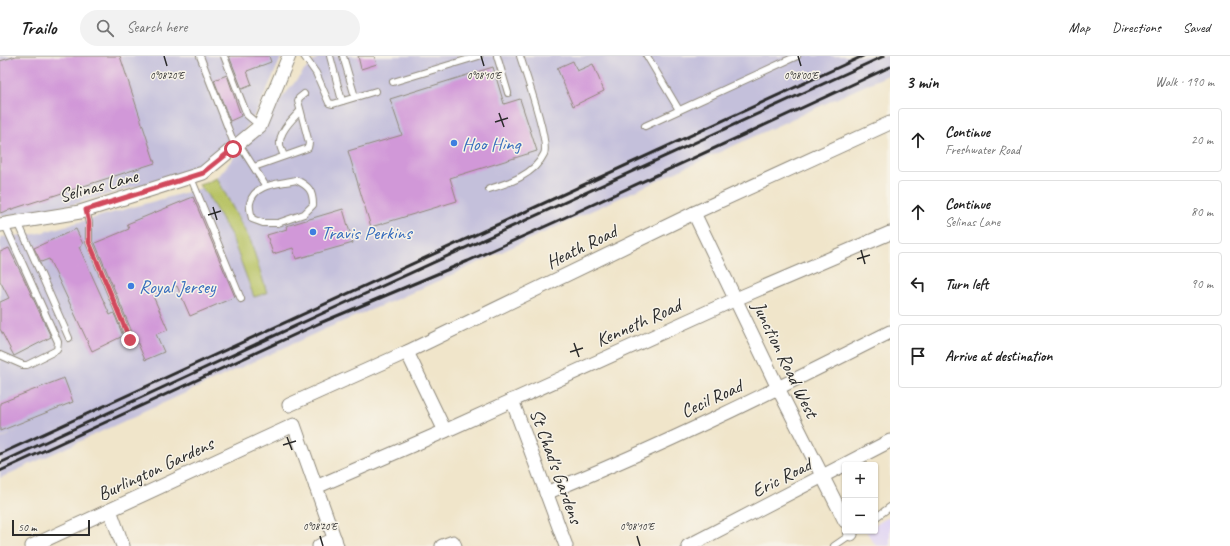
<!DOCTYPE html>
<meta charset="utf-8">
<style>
:root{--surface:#fff;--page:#f2f2f2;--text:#222;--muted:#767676;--line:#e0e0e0}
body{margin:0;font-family:Caveat,sans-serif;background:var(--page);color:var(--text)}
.controls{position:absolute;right:12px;bottom:12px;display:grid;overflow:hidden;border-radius:4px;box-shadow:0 1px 3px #0004}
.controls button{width:36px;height:36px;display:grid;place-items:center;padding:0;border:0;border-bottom:1px solid var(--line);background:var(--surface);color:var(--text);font:20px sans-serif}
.scale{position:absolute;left:12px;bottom:10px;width:78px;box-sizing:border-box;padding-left:4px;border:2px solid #2b2b2b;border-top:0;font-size:11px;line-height:14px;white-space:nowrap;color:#2b2b2b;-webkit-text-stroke:3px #f7f3e8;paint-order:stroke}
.stop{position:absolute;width:12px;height:12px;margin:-9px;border:3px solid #d1495b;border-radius:50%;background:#fff}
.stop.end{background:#d1495b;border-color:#fff;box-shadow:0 1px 4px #0008}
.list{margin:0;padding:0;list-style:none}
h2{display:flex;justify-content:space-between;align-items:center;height:52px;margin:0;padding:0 16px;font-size:17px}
h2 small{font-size:13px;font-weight:400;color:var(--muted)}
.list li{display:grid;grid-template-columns:26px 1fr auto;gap:12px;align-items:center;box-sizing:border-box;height:64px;margin:0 8px 8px;padding:0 8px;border:1px solid var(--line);border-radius:4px}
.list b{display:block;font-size:15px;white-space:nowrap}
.list p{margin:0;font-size:13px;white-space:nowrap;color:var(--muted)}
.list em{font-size:13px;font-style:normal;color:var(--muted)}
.icon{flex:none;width:22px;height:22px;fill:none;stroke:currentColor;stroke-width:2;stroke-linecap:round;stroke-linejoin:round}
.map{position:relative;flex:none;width:890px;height:490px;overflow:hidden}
header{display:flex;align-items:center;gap:24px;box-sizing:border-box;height:56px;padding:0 20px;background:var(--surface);border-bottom:1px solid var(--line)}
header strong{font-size:19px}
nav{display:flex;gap:22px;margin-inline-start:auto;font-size:14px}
.search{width:280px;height:36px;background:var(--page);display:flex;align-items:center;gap:10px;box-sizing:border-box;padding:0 14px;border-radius:22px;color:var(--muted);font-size:15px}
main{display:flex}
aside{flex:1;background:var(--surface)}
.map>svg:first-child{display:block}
</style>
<header>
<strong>Trailo</strong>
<div class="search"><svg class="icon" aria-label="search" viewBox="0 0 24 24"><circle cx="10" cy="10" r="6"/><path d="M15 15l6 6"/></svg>Search here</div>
<nav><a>Map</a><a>Directions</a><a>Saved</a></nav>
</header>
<main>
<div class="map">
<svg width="890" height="490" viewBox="0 0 890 490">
<rect width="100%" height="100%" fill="#f7f3e8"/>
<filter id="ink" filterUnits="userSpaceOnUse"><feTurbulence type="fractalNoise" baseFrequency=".025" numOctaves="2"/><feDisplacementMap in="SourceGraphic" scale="8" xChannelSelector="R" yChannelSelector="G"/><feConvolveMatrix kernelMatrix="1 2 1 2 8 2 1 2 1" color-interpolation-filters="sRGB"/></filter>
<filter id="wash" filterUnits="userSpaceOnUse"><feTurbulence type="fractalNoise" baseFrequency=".012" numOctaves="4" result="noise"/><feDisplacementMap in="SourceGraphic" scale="16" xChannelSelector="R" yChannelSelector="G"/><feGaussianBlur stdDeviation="0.9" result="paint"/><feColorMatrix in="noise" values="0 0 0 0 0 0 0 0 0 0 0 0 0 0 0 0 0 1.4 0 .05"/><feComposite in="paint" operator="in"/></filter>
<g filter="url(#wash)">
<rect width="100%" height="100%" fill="#f0e5ca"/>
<path fill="#e0d4f4" d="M890,460V490H876L866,475H875V469Z"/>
<g fill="#c4c0db">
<path d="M0,0H282L258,53L237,86L223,96L191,115L75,148L0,161Z"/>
<path d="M319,0H890V18L471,210L402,241L325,273L0,422V383L19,374L0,382V181L36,178L202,132L206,137L231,179L254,241L267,237L251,186L217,122L304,15Z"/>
</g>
<path fill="#b8c365" stroke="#727748" d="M217,122L251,186L267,237L254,241L231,179L206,137L199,129Z"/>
<g id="blocks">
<g fill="#d198d8">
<path d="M16,0H120L155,107L0,157V5Z"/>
<path d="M229,0H269L271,6L247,15L252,29L242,33Z"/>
<path d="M358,0H374L377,8L361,13Z"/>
<path d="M573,5L577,15L593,8L604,35L573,50L557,12Z"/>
<path d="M493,11L504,48L520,43L537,95L450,122L457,145L371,171L348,95L402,79L390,43Z"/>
<path d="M227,19L241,60L230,65L214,24Z"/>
<path d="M193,141L235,241L190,260L177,230L153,240L168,274L156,278L164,296L145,304L133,276H132L95,187L129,173L127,168Z"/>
<path d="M343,153L353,187L296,203L293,192L273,198L267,179L287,173L286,170Z"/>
<path d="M76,173L83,188L79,191L110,259L114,257L123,280L92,295L49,203L41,206L34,192Z"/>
<path d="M9,192L25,225L51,281L14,300L0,273V246L9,242L0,225V196Z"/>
<path d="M64,322L73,346L0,375V347Z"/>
</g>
</g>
</g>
<g filter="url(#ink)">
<use href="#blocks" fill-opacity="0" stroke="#8e887a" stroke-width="1"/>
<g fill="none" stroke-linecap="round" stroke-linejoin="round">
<defs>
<g id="service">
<path d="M200,0L233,85V91"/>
<path d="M224,0L247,59L260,70"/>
<path d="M304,0L316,17L329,47L333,48L376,35"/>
<path d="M330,0L342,45"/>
<path d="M343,0L355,41"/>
<path d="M497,0L508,37"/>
<path d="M647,0L679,54"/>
<path d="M393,26L479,0"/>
<path d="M645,70L797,0"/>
<path d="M239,88L265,129"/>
<path d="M284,100C283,97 280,92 280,88C279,75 293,63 300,55"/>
<path d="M254,111L308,92L309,87L298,45L299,42L304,38"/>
<path d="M191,122L241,243"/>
<path d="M296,124C309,130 313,135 313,149L304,158L278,167H263L252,163C251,158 249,151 250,147C254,127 280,128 296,124Z"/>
<path d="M489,133C509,127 534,119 544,98C550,87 525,16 520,0"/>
<path d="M86,154L89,167V186L130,284"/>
<path d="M18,166L69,282"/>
<path d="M0,299L23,309H27L57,294L58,286L5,169"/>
<path d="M875,462L890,451"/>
<path d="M834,490L853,477"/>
</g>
<g id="minor">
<path d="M694,157L778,332L845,465"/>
<path d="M0,169L80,156L203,117L260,70L289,0"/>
<path d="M407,296L445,375"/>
<path d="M512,344L566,490"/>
<path d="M289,349L407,296L694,157L890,67"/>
<path d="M316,431L445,375L736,243L890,177"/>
<path d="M546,437C663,390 777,333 890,276"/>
<path d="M110,454L123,490"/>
<path d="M850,475L851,478"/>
<path d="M32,490L294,369L337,490"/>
<path d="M319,490L335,483"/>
<path d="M442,490L453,486L455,490"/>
<path d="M688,490L890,385"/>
</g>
</defs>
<use href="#service" stroke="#8e887a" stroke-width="8"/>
<use href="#minor" stroke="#8e887a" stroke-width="15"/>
<use href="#service" stroke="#fff" stroke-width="6"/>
<use href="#minor" stroke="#fff" stroke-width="13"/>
<g stroke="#2b2b2b" stroke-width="3">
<path d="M0,398L863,0"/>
<path d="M0,407L319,259L884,0"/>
<path d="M0,415L320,267L468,205L555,166L890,11"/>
</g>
</g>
</g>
<g fill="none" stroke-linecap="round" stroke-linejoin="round" filter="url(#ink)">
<path stroke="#d1495b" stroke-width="5" d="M130,284L89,186V167L86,154L203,117L233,93"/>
</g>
<path fill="none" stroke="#2b2b2b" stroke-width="1.5" d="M164,0L167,10M481,0L484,10M798,0L801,10M499,57L504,71M495,66L508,62M213,151L217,164M208,159L221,155M861,194L865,208M857,203L870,199M574,287L579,301M570,296L583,292M287,381L292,394M283,389L296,385M320,480L323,490M637,480L640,490"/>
<g fill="#3f7fe0" stroke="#f7f3e8" stroke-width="1.5">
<circle cx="454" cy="87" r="4"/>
<circle cx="313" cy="176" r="4"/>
<circle cx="131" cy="230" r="4"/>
</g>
<g text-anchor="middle" stroke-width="3" stroke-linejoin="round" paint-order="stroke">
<g font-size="19" fill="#366cbe" stroke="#f7f3e8" text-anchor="start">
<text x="462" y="94">Hoo Hing</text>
<text x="321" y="183">Travis Perkins</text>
<text x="139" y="237">Royal Jersey</text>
</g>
<g font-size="19" fill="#2b2b2b" stroke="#f7f3e8">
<text transform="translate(98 129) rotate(-15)" y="7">Selinas Lane</text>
<text transform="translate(581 190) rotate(-26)" y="7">Heath Road</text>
<text transform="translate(638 266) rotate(-24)" y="7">Kenneth Road</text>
<text transform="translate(786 303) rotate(64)" y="7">Junction Road West</text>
<text transform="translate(711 342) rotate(-25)" y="7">Cecil Road</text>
<text transform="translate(557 410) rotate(70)" y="7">St Chad's Gardens</text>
<text transform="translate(155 412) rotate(-25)" y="7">Burlington Gardens</text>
<text transform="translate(781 421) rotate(-27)" y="7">Eric Road</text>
</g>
</g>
<g font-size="10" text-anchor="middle" fill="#2b2b2b" stroke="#f7f3e8" stroke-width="3" stroke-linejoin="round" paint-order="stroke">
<text x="167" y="23">0°08'20"E</text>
<text x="484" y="23">0°08'10"E</text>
<text x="801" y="23">0°08'00"E</text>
<text x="320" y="474">0°08'20"E</text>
<text x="637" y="474">0°08'10"E</text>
</g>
</svg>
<div class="controls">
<button>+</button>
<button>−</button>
</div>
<div class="scale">50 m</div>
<div class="stop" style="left:233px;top:93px"></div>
<div class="stop end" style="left:130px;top:284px"></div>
</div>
<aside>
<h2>3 min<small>Walk · 190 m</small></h2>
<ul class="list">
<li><svg class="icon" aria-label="ahead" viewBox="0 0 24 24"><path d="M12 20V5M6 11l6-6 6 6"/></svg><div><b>Continue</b><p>Freshwater Road</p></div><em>20 m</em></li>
<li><svg class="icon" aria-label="ahead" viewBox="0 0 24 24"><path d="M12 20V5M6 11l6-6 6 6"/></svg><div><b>Continue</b><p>Selinas Lane</p></div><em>80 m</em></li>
<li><svg class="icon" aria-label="left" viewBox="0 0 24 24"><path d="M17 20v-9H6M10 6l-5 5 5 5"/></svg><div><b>Turn left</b></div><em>90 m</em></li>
<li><svg class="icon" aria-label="arrive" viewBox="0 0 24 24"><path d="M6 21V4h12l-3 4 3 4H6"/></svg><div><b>Arrive at destination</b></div></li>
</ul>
</aside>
</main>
